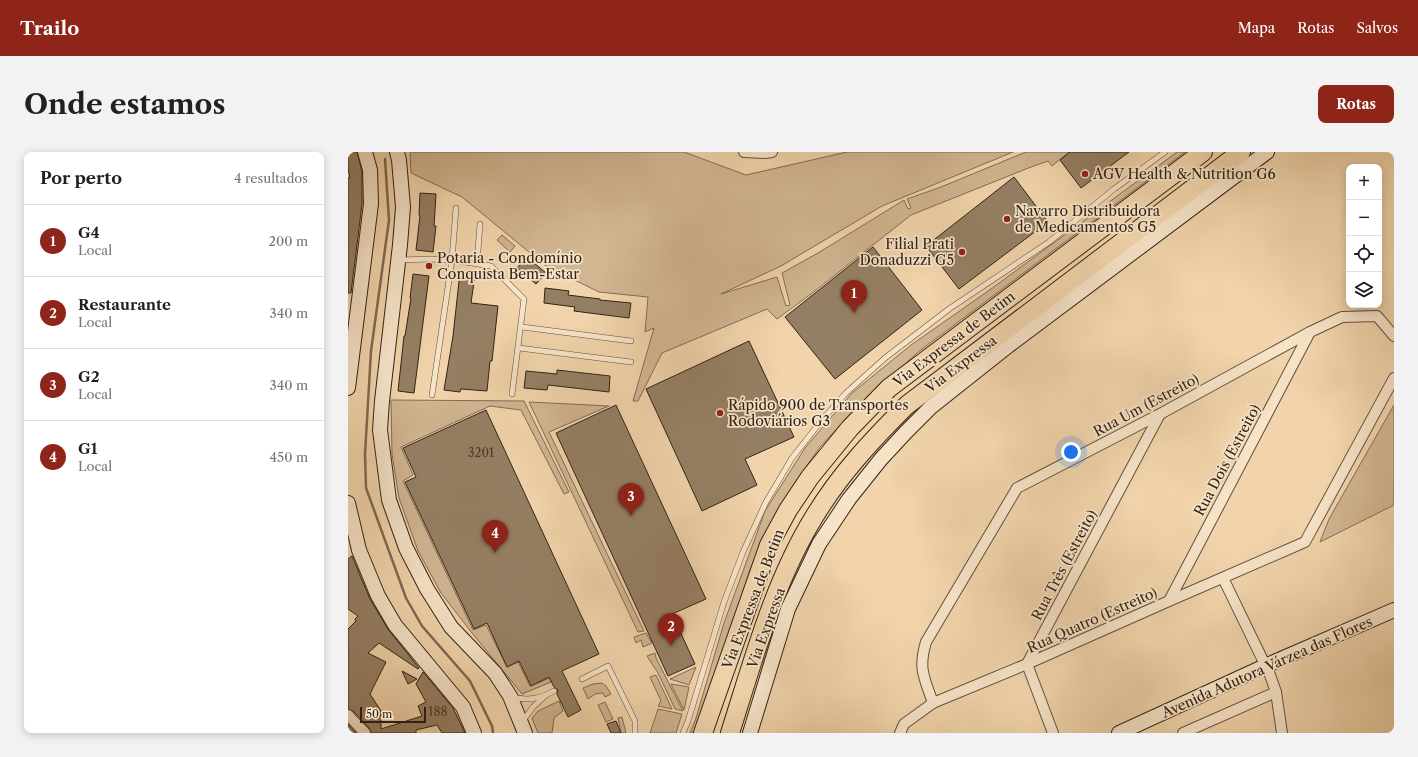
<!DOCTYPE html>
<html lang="pt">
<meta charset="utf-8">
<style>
:root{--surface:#fff;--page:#f2f2f2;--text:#202124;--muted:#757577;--line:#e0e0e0;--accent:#8f2418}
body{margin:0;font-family:"Libre Caslon Text",serif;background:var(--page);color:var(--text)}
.controls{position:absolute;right:12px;top:12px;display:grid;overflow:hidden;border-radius:8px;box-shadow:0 2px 10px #0003}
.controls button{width:36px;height:36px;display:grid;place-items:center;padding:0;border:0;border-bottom:1px solid var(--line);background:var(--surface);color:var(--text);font:20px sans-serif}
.scale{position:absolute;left:12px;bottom:10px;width:66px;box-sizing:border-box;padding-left:4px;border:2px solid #322317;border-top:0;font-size:11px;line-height:14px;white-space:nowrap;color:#322317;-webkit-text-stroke:3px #f6e3c8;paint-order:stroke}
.you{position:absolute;left:723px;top:300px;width:14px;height:14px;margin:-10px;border:3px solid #fff;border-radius:50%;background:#1a73e8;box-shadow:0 0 0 6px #1a73e833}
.badge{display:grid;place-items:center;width:26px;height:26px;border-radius:50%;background:var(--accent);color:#fff;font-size:13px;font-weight:700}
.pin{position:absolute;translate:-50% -33px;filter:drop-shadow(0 1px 2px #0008)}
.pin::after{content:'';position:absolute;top:21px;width:14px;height:12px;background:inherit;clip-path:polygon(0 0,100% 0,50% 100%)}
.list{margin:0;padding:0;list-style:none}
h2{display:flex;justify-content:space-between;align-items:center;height:52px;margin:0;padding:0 16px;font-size:17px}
h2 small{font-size:13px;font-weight:400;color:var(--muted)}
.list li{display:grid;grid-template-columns:26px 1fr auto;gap:12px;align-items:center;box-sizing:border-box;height:72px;padding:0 16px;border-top:1px solid var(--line)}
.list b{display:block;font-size:15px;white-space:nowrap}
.list p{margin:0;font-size:13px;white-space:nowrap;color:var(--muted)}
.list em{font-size:13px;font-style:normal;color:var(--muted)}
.icon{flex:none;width:22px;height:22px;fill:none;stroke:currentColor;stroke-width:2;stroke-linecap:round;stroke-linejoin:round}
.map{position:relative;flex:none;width:1046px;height:581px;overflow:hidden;border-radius:8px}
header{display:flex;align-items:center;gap:24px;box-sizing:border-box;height:56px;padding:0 20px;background:var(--accent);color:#fff}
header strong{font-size:19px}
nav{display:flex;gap:22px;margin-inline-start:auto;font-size:14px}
.intro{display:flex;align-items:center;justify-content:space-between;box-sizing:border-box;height:96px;padding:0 24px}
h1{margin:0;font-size:28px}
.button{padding:10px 18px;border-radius:8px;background:var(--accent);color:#fff;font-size:14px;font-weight:700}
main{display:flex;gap:24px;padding:0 24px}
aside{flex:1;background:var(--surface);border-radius:8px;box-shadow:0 2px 10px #0003}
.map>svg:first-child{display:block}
</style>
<header>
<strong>Trailo</strong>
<nav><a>Mapa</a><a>Rotas</a><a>Salvos</a></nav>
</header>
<div class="intro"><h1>Onde estamos</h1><a class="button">Rotas</a></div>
<main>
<aside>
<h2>Por perto<small>4 resultados</small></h2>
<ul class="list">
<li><span class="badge">1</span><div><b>G4</b><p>Local</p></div><em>200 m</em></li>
<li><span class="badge">2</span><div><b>Restaurante</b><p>Local</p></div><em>340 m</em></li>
<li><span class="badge">3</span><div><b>G2</b><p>Local</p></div><em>340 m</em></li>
<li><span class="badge">4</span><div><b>G1</b><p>Local</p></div><em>450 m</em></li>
</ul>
</aside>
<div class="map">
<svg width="1046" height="581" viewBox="0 0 1046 581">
<rect width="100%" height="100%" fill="#f1d4ab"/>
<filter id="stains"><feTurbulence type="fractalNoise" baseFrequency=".005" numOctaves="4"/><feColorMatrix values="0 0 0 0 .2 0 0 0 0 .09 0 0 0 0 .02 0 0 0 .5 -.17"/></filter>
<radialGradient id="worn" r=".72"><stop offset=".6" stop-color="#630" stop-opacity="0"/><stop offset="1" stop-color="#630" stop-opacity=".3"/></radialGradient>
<g fill="#d1b692" stroke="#826c54">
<path d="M62,0H336L398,23L499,0H665L534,54L433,114L373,142L429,125L438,154L442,153L434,121L470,101L556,48L560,57L563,56L559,47L593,35L678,0H721L704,14L700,9L683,15L563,63L463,142L429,167L419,157L314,201L290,249H285L306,176L297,180L300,145L251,140L198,114L114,45L63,21Z"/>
<path d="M829,0H837L570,200L497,268L472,295L450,326L414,389L402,418L347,581H342L348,566L376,471L417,359L457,296L504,241L563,193L643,137Z"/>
<path d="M154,83L167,94L162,100L149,88Z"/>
<path d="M43,248L176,249L221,340L216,342L173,258L142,254L53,295L65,323L55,329L125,478L138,473L159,515L170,510L182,534L202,526L203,530L174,542L124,481L93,441L70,399L51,346L44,302Z"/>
<path d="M181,250L261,254L201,280L296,479L290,480Z"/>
<path d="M1046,253V353L972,390L981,367Z"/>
<path d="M298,481L304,491L295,495L293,488L288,491L286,485Z"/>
<path d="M307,501L308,506L335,559L327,557L310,521L299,504Z"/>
<path d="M348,515L341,533L322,527Z"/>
<path d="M308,523L324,557L310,554L313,549L302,525Z"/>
<path d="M254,531L258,534L263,542L257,545L255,541L247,542L240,547L235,536L245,532Z"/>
<path d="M323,532L341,535L336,558Z"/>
<path d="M211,549L215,559L206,566L204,581H190L184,566L190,559Z"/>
<path d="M257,550L265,567L258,570L250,553Z"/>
<path d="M310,557L334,562L328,581H302Z"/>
<path d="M274,565L278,581H273L270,566Z"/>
</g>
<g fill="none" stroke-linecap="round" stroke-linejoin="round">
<path stroke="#7e6952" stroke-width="2.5" d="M37,7L41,68L23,199L17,302L18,336L58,446L74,474L122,529L144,574L145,581"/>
</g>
<g fill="#957f64" stroke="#322317">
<path d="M0,0H9L14,19V52L3,141H0V26H2L0,17Z"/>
<path d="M722,0H781L733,36L712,8Z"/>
<path d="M666,25L700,70L611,137L578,94Z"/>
<path d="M72,41L88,42L86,74H88L85,100L68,98L72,64L71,63Z"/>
<path d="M525,95L574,158L487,227L437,165Z"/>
<path d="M179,105L198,121L188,132L169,116Z"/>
<path d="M112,120L127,123L123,151L150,154L144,209H142L139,239L113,237L112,240L96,238L105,184Z"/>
<path d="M65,122L81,124L66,241L50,239L56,184H57L63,146H62Z"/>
<path d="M197,136L221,139L220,143L252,147V148L283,151L281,166L226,159L227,155L196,151Z"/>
<path d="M401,189L446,285L397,307L409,333L354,359L298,237Z"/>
<path d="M209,218L262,224L261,240L200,233L199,238L176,236L178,219L209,222Z"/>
<path d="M268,253L358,447L324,462L347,512L320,524L208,281Z"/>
<path d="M138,258L251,502L214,519L233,558L220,565L209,542L210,538L206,535L201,525L183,534L171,509L159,515L139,471L126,477L57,330L68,325L55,296Z"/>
<path d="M4,404L22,447L40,477L71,516L70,517L31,491L20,501L38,510L22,542L33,559V577L74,564L70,554L78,550L68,532L75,520L105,556L117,581H94L89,573L68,578V581H23L22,577L5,559L0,557V477L8,469L7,467L10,464L0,457V407Z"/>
<path d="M54,519L69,527L60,532Z"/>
<path d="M268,569L273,581H263L259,572Z"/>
<path d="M0,572L8,581H0Z"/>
</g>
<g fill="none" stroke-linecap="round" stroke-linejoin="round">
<defs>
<g id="lane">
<path d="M52,108L83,107L104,108L143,114L176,147L164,242"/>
<path d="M129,111L132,72"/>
<path d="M174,175L283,189"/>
<path d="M171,196L283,210"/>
<path d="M84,243L104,108L108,56"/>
<path d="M234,527L260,514L287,569V581"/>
<path d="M165,545C179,549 194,546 206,539"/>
<path d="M174,570L185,555L197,544"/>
<path d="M335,581L340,569L376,450L395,400L418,350L444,306L474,268L498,241L537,206L601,157L701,90L766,37L817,0"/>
</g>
<g id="street">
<path d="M396,0L417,1L424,0"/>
<path d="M875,426L922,523L928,540L934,581"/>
<path d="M821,449L962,180"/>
<path d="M585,551C576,525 570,517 578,490L669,336L812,262L962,180L994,165L1029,164L1046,184"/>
<path d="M0,563L17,581"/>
<path d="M552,581L556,572L585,551L679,512L821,449L957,390L1046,226"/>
<path d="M705,581L679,512L812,262"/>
<path d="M835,581L928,540"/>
</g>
<g id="secondary">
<path d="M49,0L51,8L55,55L52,93L34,249L32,278L41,348L58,396L79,437L103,475L147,521L162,544L177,581"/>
<path d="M0,236L23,52L22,18L17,0"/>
<path d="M0,351L11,398L30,444L47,473L115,555L126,581"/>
<path d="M402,581L440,457L471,392L501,347L533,307L558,280L583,255L660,194L919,0"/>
<path d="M771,581L917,514L1046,458"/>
</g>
<g id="highway">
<path d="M355,581L421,393L440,358L462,325L502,276L541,236L855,0"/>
<path d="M382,581C405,509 426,430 466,365C492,322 524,288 559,253L893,0"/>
</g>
</defs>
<use href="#lane" stroke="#624f3c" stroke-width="6"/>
<use href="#street" stroke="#624f3c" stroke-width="12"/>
<use href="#secondary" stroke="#322317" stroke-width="16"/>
<use href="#highway" stroke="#322317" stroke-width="20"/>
<use href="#lane" stroke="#f6e3c8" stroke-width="5"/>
<use href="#street" stroke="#f6e3c8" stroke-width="10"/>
<use href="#secondary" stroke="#f6e3c8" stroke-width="14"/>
<use href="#highway" stroke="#f1d4ab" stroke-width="18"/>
</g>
<g fill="#8f2418" stroke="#f6e3c8" stroke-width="1.5">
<circle cx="737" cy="22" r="4"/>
<circle cx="659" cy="67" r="4"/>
<circle cx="614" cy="100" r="4"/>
<circle cx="81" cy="114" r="4"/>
<circle cx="372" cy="261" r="4"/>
</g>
<g text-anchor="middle" stroke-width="3.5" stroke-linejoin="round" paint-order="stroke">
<g font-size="12" fill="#4b3a2a">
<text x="133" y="305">3201</text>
<text x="90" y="564">188</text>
</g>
<g font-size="14" fill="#322317" stroke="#f6e3c8" text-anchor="start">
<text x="745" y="27">AGV Health &amp; Nutrition G6</text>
<text x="667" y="64">Navarro Distribuidora<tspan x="667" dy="16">de Medicamentos G5</tspan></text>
<text x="606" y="97" text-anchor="end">Filial Prati<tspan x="606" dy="16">Donaduzzi G5</tspan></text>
<text x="89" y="111">Potaria - Condomínio<tspan x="89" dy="16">Conquista Bem-Estar</tspan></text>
<text x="380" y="258">Rápido 900 de Transportes<tspan x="380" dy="16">Rodoviários G3</tspan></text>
</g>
<g font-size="14" fill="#322317" stroke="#f6e3c8">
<text transform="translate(606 187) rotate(-37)" y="5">Via Expressa de Betim</text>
<text transform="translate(613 212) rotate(-37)" y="5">Via Expressa</text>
<text transform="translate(798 253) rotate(-28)" y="5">Rua Um (Estreito)</text>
<text transform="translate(879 308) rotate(-62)" y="5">Rua Dois (Estreito)</text>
<text transform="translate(716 413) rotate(-62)" y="5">Rua Três (Estreito)</text>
<text transform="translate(405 447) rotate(-69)" y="5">Via Expressa de Betim</text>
<text transform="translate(744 468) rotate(-24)" y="5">Rua Quatro (Estreito)</text>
<text transform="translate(418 476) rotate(-70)" y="5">Via Expressa</text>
<text transform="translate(919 515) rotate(-24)" y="5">Avenida Adutora Várzea das Flores</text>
</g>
</g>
<rect width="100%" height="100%" filter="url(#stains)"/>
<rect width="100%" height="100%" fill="url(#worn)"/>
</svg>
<div class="controls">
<button>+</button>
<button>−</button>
<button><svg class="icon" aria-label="locate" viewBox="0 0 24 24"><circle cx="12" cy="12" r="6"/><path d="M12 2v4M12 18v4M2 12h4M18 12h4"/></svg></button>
<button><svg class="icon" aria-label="layers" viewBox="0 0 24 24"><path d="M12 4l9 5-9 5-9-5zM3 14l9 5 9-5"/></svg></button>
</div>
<div class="scale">50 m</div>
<div class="you"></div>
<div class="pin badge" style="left:506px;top:161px">1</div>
<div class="pin badge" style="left:323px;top:494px">2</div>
<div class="pin badge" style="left:283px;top:364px">3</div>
<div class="pin badge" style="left:147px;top:401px">4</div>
</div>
</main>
